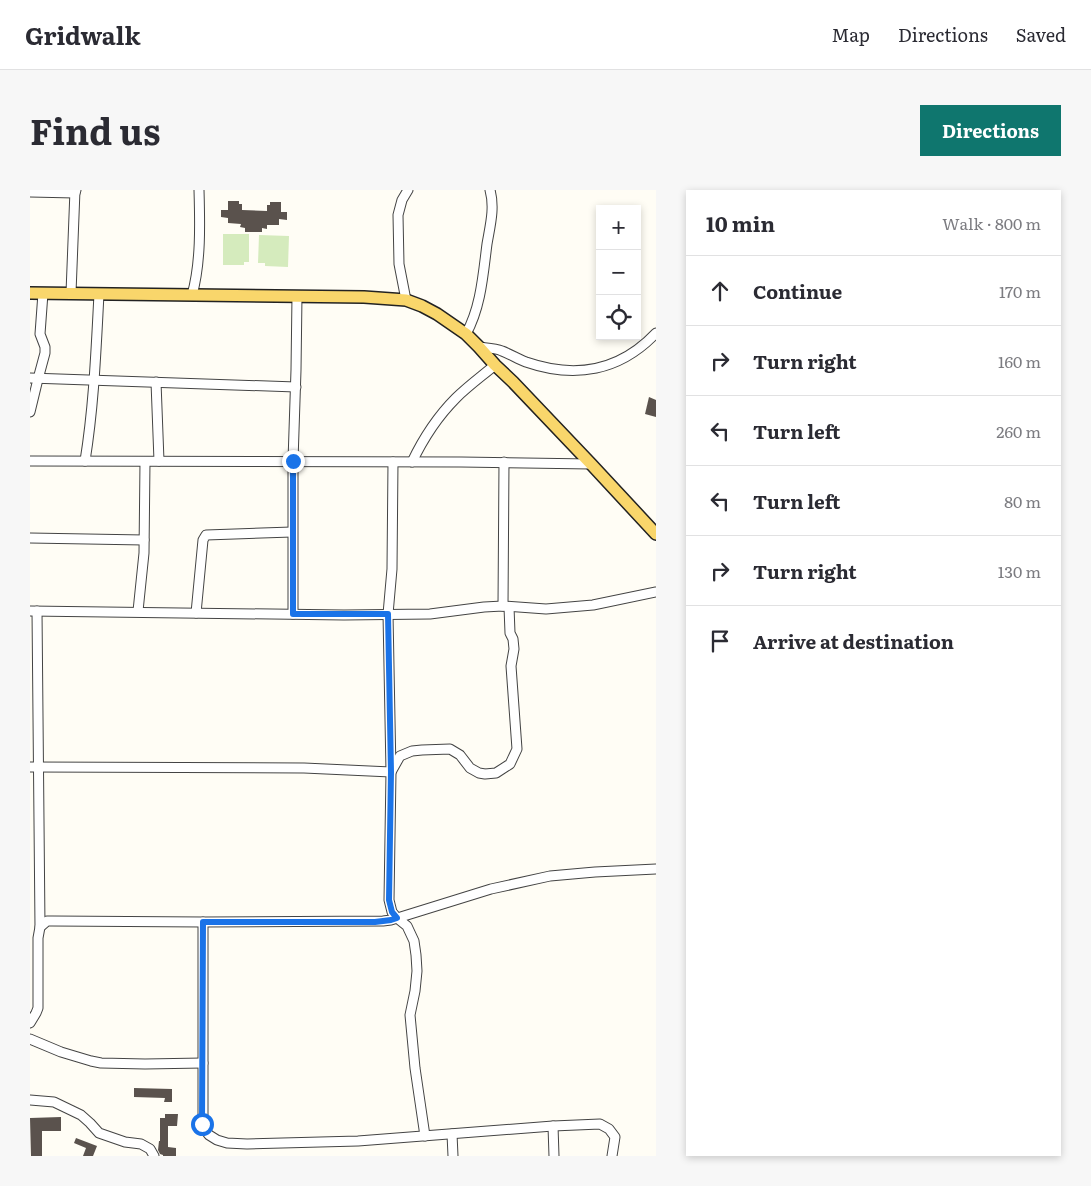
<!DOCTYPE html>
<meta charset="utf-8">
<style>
:root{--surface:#fff;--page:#f7f7f7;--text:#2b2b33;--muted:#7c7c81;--line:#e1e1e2;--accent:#0f766e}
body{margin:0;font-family:Literata,serif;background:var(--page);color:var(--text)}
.controls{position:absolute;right:15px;top:15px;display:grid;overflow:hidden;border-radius:0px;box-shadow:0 2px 8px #0003}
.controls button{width:45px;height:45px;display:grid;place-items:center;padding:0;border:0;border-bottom:1px solid var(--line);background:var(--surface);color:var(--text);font:25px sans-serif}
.stop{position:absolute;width:15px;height:15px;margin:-11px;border:4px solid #1a73e8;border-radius:50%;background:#fff}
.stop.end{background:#1a73e8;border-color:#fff;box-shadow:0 1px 5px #0008}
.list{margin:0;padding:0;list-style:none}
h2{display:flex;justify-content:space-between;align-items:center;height:65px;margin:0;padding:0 20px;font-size:21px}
h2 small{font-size:16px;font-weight:400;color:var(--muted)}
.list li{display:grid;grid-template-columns:32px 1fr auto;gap:15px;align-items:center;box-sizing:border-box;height:70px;padding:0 20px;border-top:1px solid var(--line)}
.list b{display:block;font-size:19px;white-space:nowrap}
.list em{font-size:16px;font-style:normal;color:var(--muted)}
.icon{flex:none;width:28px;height:28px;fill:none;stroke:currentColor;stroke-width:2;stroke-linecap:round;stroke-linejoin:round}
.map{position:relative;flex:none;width:626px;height:966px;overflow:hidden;border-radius:0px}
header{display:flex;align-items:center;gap:30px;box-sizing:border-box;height:70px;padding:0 25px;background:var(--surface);border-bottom:1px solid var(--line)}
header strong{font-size:24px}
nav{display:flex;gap:28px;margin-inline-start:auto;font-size:18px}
.intro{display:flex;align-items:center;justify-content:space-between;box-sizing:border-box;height:120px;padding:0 30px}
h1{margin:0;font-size:35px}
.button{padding:12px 22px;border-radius:0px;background:var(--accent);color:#fff;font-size:18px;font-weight:700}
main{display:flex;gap:30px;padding:0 30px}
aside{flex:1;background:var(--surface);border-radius:0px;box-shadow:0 2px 8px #0003}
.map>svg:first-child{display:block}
</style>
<header>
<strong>Gridwalk</strong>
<nav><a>Map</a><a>Directions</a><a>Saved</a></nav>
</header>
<div class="intro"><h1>Find us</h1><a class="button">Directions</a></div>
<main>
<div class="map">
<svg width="626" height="966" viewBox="0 0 626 966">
<rect width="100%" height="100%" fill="#fffdf5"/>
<g fill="#d5ebbd">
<path d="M193,44H219V72H214V75H193Z"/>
<path d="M229,45L259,46L258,77L235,76V73H228Z"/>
</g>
<g fill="#5a524d">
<path d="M198,11H209V14H212V20L237,21V15H240V12H251V22H257V30L249,29V35H237V39L232,38V42H215V38L210,37L211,34L198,33V28L191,27V20H198Z"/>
<path d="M619,207L626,210V227L615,224Z"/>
<path d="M104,898L142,899V912H134L135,908L104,907Z"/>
<path d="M135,924H148L147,936H138V957L146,958V966H133V965L130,964L128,960L129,951H130V928H135Z"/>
<path d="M31,927V941H12V966H1L0,928Z"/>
<path d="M46,948L67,956L63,966H53L56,958L44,953Z"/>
</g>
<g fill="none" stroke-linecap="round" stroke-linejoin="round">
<defs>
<g id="minor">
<path d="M0,2L45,3L46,0"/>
<path d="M41,103L45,0"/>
<path d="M162,105C171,73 170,34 169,0"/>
<path d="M376,110L369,74L368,25L372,10L378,0"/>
<path d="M436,144C451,117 453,85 457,54C460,36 465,18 460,0"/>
<path d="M449,157C457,158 465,158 472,161C480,164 488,169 496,172C545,189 590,181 626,143"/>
<path d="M0,188L266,197"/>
<path d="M126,192L129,271"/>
<path d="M0,222L8,189L15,163V157L10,144L13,103"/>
<path d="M0,271L431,272L561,274"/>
<path d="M55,271C64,215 66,160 69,104"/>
<path d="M363,272L362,379L358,424L361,582L359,710L362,722L367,728L377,736L384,751L386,765L387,781L385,801L380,825L385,878L395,946"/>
<path d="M382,272C393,249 408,226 426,208C438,196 452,186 465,175"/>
<path d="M0,348L114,350"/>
<path d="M473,416L474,272"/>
<path d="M0,421L314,425L400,424L454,417L473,416L516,419L563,415L626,402"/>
<path d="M108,421L114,363L115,272"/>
<path d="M166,423L173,350L176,345L262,342"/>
<path d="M263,424V271L266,180L267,106"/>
<path d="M0,577L274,578L361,582L370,566L382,561L392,560L420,559L430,565L440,578L449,583L455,584L466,583L480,574L487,559L481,476L484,459L483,449L480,443L479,417"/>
<path d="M173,732V934L175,940L179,945L187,950L197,953L217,954L328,951L523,936L570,934L579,939L585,947L582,966"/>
<path d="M10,737L17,731H22L173,732L353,731L361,730L461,699L520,686L565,682L626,679"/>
<path d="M0,833L6,823L8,818V748L10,737L7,421"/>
<path d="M0,849L31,862L61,871L71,873L115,874L173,873"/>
<path d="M0,910L24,912L51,925L60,933L69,943L95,952L111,954L120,959L124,966"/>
<path d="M523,936L524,966"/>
<path d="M422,944L423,966"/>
</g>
<path id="major" d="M0,103L334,107L376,110L392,116L407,124L436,144L449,157L465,175L483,192L561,274L626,344"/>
</defs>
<use href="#minor" stroke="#444" stroke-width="11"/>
<use href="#major" stroke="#222" stroke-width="14"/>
<use href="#minor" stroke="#fff" stroke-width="9"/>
<use href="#major" stroke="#f9d66b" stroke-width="11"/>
</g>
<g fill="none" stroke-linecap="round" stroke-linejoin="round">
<path stroke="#1a73e8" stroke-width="6" d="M172,934L173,732H345L361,730L367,728L362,722L359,710L361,582L358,424H263V271"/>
</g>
</svg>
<div class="controls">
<button>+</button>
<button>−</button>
<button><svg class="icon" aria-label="locate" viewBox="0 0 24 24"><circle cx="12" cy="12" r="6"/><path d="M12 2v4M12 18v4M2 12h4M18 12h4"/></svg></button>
</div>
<div class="stop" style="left:172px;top:934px"></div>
<div class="stop end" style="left:263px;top:271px"></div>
</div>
<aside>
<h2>10 min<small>Walk · 800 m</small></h2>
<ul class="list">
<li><svg class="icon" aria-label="ahead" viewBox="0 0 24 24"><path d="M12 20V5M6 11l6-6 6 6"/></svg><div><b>Continue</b></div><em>170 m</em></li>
<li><svg class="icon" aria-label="right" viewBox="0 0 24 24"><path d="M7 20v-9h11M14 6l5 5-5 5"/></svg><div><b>Turn right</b></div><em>160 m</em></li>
<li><svg class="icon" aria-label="left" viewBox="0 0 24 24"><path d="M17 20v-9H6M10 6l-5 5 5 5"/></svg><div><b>Turn left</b></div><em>260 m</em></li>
<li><svg class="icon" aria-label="left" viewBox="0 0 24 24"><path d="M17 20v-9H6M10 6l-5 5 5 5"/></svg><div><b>Turn left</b></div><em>80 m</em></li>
<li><svg class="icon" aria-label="right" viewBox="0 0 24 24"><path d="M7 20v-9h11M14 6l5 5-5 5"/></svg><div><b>Turn right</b></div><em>130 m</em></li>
<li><svg class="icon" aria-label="arrive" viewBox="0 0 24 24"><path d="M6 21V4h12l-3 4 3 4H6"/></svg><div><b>Arrive at destination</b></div></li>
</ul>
</aside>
</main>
